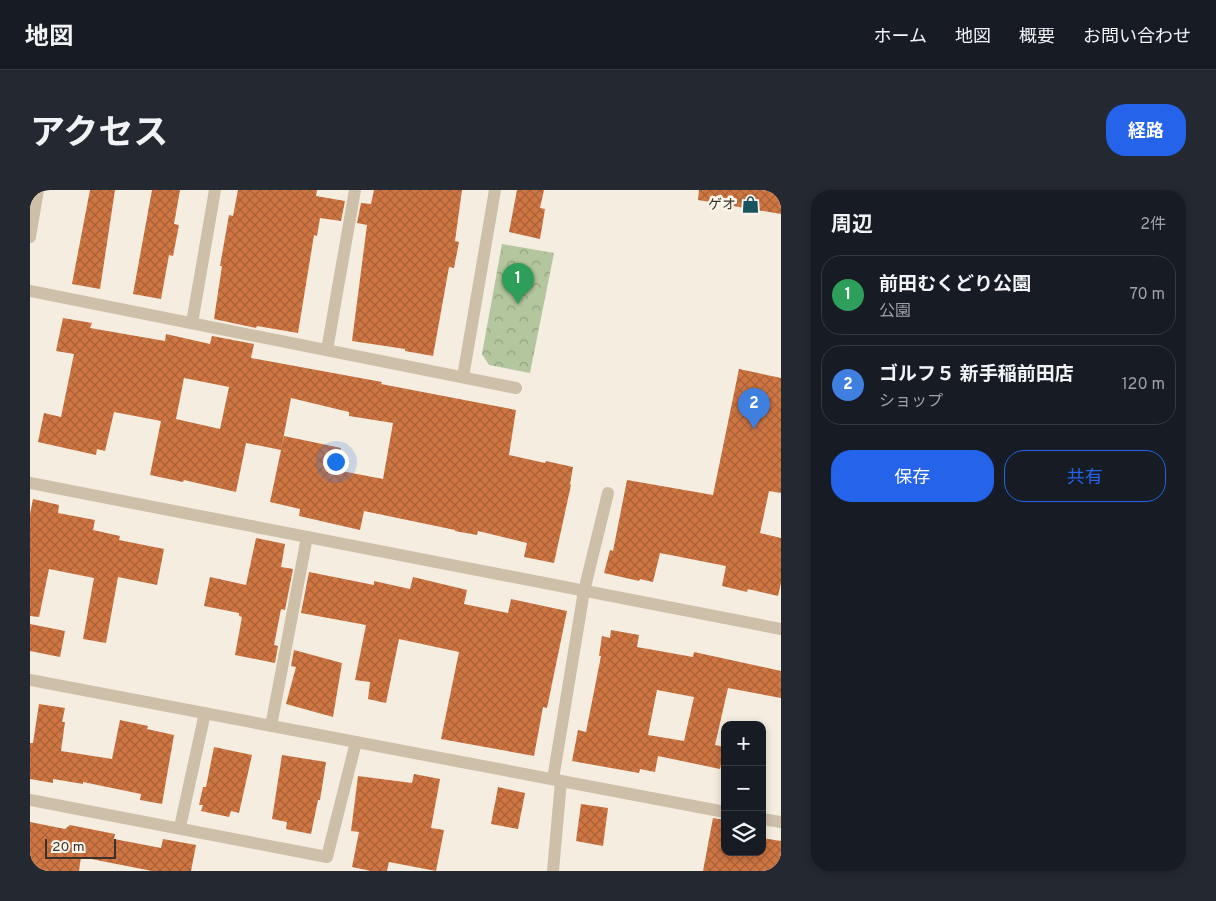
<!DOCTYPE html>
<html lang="ja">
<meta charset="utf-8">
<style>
:root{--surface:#171b24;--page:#242831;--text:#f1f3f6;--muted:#9ea1a6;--line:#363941;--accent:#2563eb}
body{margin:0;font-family:Overpass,"Noto Sans JP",sans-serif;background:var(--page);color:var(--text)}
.controls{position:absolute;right:15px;bottom:15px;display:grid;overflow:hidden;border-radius:10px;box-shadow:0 2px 8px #0003}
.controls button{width:45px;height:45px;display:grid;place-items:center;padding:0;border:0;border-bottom:1px solid var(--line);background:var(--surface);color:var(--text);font:25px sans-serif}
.scale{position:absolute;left:15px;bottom:12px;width:71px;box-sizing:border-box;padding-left:5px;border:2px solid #3b312a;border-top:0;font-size:14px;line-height:18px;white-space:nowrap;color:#3b312a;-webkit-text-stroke:4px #fcf6ec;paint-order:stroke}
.you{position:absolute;left:305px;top:271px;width:18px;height:18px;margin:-12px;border:4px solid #fff;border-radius:50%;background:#1a73e8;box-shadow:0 0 0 8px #1a73e833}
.badge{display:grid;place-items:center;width:32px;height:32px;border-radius:50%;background:var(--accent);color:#fff;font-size:16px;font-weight:700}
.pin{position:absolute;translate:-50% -41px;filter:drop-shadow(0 1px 2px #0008)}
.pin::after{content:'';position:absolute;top:26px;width:18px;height:15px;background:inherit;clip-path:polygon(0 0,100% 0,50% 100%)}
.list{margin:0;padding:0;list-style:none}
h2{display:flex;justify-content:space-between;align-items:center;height:65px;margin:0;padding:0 20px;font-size:21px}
h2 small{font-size:16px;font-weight:400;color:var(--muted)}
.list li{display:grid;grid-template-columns:32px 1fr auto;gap:15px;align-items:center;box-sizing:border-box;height:80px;margin:0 10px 10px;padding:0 10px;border:1px solid var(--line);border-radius:20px}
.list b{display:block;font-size:19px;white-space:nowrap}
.list p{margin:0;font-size:16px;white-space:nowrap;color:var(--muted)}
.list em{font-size:16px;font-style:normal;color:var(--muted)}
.actions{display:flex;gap:10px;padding:15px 20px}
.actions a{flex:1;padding:11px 0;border:1px solid var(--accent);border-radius:20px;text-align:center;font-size:18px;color:var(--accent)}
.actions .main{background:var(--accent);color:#fff}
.icon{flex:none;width:28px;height:28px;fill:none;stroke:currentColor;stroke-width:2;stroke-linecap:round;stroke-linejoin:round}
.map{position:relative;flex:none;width:751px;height:681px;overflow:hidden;border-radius:20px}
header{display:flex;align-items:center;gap:30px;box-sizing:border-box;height:70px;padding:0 25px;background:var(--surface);border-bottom:1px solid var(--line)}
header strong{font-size:24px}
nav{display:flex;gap:28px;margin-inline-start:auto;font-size:18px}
.intro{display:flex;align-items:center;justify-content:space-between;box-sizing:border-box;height:120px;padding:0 30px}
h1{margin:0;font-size:35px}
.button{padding:12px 22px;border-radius:20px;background:var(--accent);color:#fff;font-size:18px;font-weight:700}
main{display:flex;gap:30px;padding:0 30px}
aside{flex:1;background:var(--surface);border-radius:20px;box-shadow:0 2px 8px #0003}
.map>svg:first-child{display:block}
</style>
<header>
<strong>地図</strong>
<nav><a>ホーム</a><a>地図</a><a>概要</a><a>お問い合わせ</a></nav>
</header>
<div class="intro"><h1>アクセス</h1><a class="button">経路</a></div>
<main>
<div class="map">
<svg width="751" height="681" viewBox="0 0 751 681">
<defs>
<pattern id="forest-crowns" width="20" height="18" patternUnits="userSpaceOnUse" patternTransform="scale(1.25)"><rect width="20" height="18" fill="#b3c69d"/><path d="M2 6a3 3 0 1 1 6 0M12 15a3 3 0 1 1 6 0" fill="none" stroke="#93a180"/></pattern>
<pattern id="building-cross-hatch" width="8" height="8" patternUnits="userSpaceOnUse" patternTransform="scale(1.25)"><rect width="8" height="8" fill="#cf7643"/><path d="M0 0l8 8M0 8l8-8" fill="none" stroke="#a96138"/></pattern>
</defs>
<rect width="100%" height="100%" fill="#f5eddf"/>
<path fill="url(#forest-crowns)" d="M472,54L524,63L500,183L459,175L452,164Z"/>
<g fill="url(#building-cross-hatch)" fill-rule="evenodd">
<path d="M60,0H85L70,99L42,94Z"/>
<path d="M122,0H150L144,34L149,35L143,66L139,65L131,109L103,104Z"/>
<path d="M208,0H287L286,6L315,11L311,31L290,28L287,46L284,45L268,143L227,136L226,138L184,129L192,76H190L199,25L203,26Z"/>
<path d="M344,0H432L425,51L429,52L424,78L419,77L403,166L375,161V159L322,151L337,35L327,33L331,13L341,14Z"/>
<path d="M487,0H514L510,18L515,19L510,49L479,42Z"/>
<path d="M669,0H751V24L668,10Z"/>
<path d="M33,128L62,133L60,138L135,151L136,144L180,154L182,146L224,154L221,168L352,192L351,194L486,220L479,265L515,273L516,271L543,277L540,294L541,295L524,373L494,367L497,353L448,341L447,345L425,341V340L334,321L330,340L269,326L270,319L240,312L254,246L311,258L306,280L353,289L363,233L319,226V222L261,208L251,260L216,253L206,302L154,290L153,292L120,285L131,231L84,222L75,261L67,259L66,265L8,252L14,223L31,227L44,164L26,161ZM154,188L199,197L190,239L146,229Z"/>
<path d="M709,179L751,188V303L739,301L730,343L751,348V393L748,406L718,399L717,402L692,396L696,376L630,363L623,392L610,389L609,391L574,383L580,360L583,361L597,290L683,305Z"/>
<path d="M3,309L29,315L28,323L65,330L63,340L90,346L89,350L134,359L127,395L88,387L76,453L53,449L64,388L19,379L9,427L0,426V324Z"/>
<path d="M226,348L255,354L251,377L263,379L255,420L251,419L244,455L248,456L245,473L205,465L212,427L209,426V423L174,416L180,387L216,395Z"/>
<path d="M279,382L344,395V391L380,399L383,387L437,400L434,414L478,423L481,409L537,421L517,518L513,517L504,566L411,549L429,462L369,449L356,513L338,509L340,492L325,490L336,435L271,423Z"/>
<path d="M0,434L35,441L30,467L0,461Z"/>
<path d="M581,440L609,445L607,457L663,467L664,462L751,481V508L698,498L685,555L695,557L690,579L628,566L625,582L610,579L609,583L542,571L548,540L556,542L571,466H569L572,446L580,448ZM627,500L664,507L654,551L618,545Z"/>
<path d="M264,460L312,473L303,527L256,514L266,477L261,476Z"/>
<path d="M9,514L35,518L32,532H35L31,561L82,569L90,530L118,536L117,539L144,545L132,614L110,610L111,604L53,592V594L23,589V593L0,589V553H3Z"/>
<path d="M184,557L222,565L209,623L201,621L199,627L171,621L173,615H169L173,597H176Z"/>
<path d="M252,565L296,572L290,610H288L281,644L256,639L257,632L242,629Z"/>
<path d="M384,584L410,589L401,638L414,640L406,681L359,672L357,681H341L322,677L329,642L321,641L328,586L382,593Z"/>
<path d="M468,597L495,603L488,639L461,634Z"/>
<path d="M551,614L578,618L573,656L546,651Z"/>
<path d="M683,628L695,630V662H732V648L751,651V681H673Z"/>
<path d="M0,632L35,639L40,635L85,644L84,649L131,658L133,649L166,655L161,681H122L51,667L49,681H0Z"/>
</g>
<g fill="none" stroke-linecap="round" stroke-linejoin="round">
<g stroke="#cebfa9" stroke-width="12">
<path d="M0,101L486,198"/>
<path d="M162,133L185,0"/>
<path d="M297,160L325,0"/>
<path d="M433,187L465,0"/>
<path d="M0,293L751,439"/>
<path d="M0,490L695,622"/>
<path d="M241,536L277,347"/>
<path d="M523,589L554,401L578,303"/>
<path d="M0,610L297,667L326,552"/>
<path d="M732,629L751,632"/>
<path d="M150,637L175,523"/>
<path d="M523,681L531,591"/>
</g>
<path stroke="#cebfa9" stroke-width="12" d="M0,47L8,0"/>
</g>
<defs>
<symbol id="shop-bare" viewBox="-9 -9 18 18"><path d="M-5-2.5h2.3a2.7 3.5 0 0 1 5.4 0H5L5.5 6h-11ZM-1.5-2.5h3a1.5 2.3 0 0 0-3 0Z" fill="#1b5461" stroke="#fcf6ec" stroke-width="2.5" paint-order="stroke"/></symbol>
</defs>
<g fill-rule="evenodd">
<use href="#shop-bare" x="708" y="2" width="25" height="25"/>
</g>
<g text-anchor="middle" stroke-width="5" stroke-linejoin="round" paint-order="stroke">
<g font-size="14" fill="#3b312a" stroke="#fcf6ec" text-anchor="end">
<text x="706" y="19">ゲオ</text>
</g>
</g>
</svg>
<div class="controls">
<button>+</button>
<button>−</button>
<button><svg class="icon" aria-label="layers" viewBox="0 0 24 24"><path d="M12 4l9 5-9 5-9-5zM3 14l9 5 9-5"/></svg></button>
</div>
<div class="scale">20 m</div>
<div class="you"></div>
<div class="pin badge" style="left:488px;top:114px;background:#2e9e5b">1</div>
<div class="pin badge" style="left:724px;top:239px;background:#3f7fe0">2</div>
</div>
<aside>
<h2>周辺<small>2件</small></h2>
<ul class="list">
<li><span class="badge" style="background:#2e9e5b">1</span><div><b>前田むくどり公園</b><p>公園</p></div><em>70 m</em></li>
<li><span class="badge" style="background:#3f7fe0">2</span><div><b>ゴルフ５ 新手稲前田店</b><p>ショップ</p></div><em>120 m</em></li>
</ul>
<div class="actions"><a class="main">保存</a><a>共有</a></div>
</aside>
</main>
